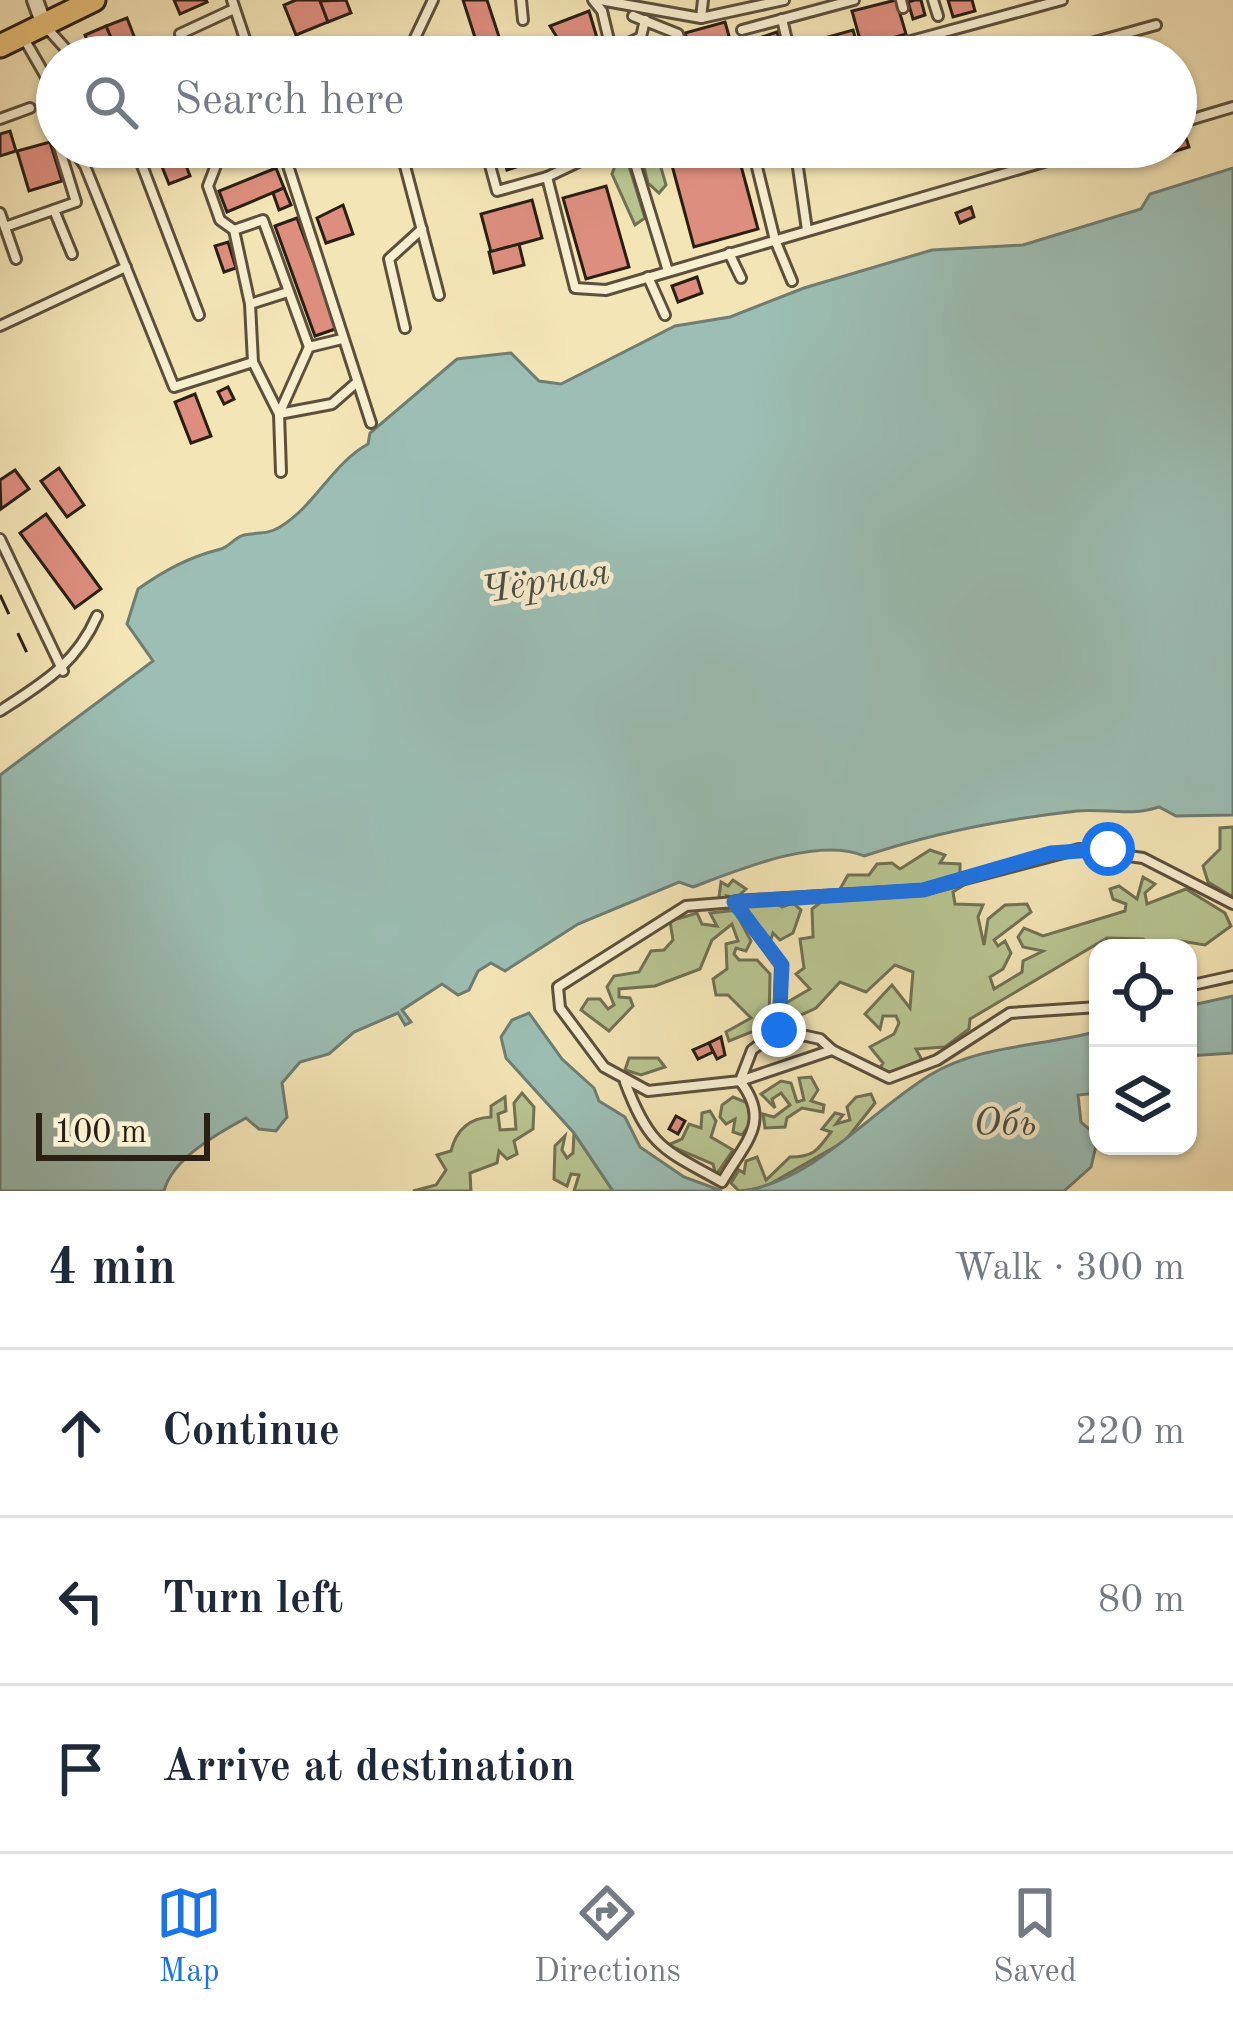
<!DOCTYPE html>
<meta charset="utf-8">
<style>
:root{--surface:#fff;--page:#f2f2f3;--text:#1f2937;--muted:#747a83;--line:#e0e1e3;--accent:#1a73e8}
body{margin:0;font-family:"Old Standard TT",serif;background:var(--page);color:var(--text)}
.controls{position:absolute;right:36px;bottom:36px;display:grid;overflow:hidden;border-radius:24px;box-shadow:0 3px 9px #0004}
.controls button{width:108px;height:108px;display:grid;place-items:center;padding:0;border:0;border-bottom:3px solid var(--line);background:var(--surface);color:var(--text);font:60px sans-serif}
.scale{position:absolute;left:36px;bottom:30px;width:174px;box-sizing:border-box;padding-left:12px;border:6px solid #291f12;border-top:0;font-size:33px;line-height:42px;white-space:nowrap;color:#291f12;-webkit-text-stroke:9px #f8eed0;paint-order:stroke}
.stop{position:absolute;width:36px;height:36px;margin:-27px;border:9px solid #1a73e8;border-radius:50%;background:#fff}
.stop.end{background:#1a73e8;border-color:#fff;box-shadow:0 3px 12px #0008}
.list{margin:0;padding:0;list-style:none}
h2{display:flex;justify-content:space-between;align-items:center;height:156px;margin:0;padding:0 48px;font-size:51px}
h2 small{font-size:39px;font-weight:400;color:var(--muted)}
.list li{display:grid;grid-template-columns:78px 1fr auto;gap:36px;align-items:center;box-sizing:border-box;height:168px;padding:0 48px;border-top:3px solid var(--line)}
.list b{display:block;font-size:45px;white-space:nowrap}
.list em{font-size:39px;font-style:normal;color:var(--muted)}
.icon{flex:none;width:66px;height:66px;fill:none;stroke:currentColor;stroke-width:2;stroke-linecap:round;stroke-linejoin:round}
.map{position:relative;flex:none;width:1233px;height:1191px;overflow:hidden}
.search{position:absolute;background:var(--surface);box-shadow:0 3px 9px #0004;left:36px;right:36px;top:36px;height:132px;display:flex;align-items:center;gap:30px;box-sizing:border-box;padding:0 42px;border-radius:66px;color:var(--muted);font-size:45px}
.sheet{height:660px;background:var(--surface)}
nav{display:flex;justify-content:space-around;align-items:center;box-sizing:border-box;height:168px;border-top:3px solid var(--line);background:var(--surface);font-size:33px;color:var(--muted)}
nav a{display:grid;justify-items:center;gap:6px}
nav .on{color:var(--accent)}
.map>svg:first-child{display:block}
</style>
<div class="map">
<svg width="1233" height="1191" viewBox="0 0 1233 1191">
<rect width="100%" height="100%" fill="#f4e5b6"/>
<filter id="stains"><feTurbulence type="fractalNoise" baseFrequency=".00167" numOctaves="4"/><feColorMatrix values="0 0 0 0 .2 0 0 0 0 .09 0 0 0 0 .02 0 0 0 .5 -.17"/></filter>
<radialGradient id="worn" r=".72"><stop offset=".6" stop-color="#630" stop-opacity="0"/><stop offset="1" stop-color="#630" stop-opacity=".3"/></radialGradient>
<g fill="#b8c591" stroke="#707252" stroke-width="3">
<path d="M639,147H655L666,185L659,193L648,183Z"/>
<path d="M628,163L645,218L635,225L612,174L615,166Z"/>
<path d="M1233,827V897L1208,882L1203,866L1220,849V828Z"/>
<path d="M930,850L945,855L940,863L960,864V876L925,887L840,889L848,875H869L877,864L892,863L900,869Z"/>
<path d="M1143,877L1155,884L1145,893L1147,904L1186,889L1225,913L1231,926L1205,945L1181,941L1154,948L1143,939L1107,938L970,1019L969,1029L945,1047L916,1049L922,1060L885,1077L878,1071L883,1063L870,1047L894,1034L899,1023L896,1016H883L880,1029L865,1014L892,985L910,1008L913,972L895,965L866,992L840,982L816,1008L786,1022L779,1018L781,1006L810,989L796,974L804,968L800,939L813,937L812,909L821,902L967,883L953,892L955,904L983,905L978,917L984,945L988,919L1005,905L1027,904L1031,912L994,940L998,946L1005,941L1011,953L1003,969L990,977L994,989L1022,972L1023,961L1043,951L1023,947L1018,937L1024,928L1043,936L1125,911L1126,904L1113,899L1110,889L1119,886L1137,899Z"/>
<path d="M733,880L746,889L736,898L727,896L751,941L746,951L736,948L734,954L739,960H757L770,974L769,1025L729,1041L726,1032L751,1018L728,995H716L713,979L727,969L726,944L738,941L732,924L712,940L700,969L655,986L619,989V997L630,998L633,1006L609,1031L581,1010L588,999H600L608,1009L614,1005L607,987L614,976L639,972L651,951L664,950L673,940L670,921L697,913L702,924L717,926L710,913L729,911L718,905L721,882L728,886Z"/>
<path d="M775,902L782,907L793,903L801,910L793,933L780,940L773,933L770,942L742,906Z"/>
<path d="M629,1058H658L665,1067L641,1075L625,1070Z"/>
<path d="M811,1077L818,1090L811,1101L824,1105L823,1112L802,1108L787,1118L785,1127L765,1128L763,1114L774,1117L790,1105L781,1093L772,1099L775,1108L761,1094L781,1081L791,1083L797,1102L804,1100L799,1078Z"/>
<path d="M522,1093L534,1107L533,1129L514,1141L517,1154L507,1159L499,1151L497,1163L470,1173L471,1191H413L436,1185L446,1170L437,1155L451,1151C456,1131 469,1118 491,1117V1106L505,1097L506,1111L498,1114L500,1130L516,1129L514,1103Z"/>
<path d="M871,1094L875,1103L845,1141L763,1188L739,1191L731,1183L739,1170L744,1173L746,1161L757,1157L766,1180L790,1157C814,1157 818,1150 831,1132L822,1129L835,1113L843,1115L836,1124L850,1120L847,1107L856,1097Z"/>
<path d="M733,1097L750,1104V1124L742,1135L733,1132L735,1119L726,1124L720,1117L722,1105Z"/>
<path d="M710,1111L716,1121L711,1137L733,1150L716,1175L713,1164L668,1145L682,1139L689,1124L701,1128L702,1113Z"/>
<path d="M574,1133L613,1191H574L579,1175L571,1174L567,1186L554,1179L555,1146L565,1136L562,1150L567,1158L573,1153Z"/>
</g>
<g fill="#9cbeb4" stroke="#6e7e73" stroke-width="3">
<path d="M1233,168V815L1176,816L1159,807C1129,817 1104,808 1077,811C1004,819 933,833 864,856C819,836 738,870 693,887L679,882L578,924L505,971L491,963L478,971L469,990L458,995L442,984L402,1010L411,1022L405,1025L398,1013L354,1032L329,1054L300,1062L282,1083L287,1117L276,1131L259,1129L246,1118C218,1133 172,1159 164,1191H0V775L153,661L127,624L138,589C165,570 189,557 221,549C229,547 235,537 244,535C257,532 267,535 280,527C315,506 332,464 368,444L370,433L457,359L511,353L539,381L561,384L675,326L730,317L804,288L932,250L1023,245L1141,209L1150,194Z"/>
<path d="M1233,996V1053L1188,1056V1006Z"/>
<path d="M529,1013L562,1059L594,1088L599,1101L625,1117L640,1147L684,1177L722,1191H613L574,1133L506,1058L501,1037L512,1020Z"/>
<path d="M1098,1031V1093L1078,1095L1081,1122L1098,1137L1091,1167L1064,1191H744C818,1178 868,1113 930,1075C981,1044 1042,1047 1098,1031Z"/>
</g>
<g fill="#dd8e7e" stroke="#291f12" stroke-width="3">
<path d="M174,0H206L207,2L180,14Z"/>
<path d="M296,0H320L328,22L296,35L284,5Z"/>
<path d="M346,0L351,13L328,22L320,1Z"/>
<path d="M463,0H487L502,46L480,53Z"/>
<path d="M896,0L906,34L862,47L852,11Z"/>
<path d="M915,0H921L925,15L913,19L908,2Z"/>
<path d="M948,0H972L975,11L953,17Z"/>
<path d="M589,11L597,38L563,47L550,26Z"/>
<path d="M127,18L142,57H118L106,26Z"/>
<path d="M725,22L735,57H692L685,33Z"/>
<path d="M106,26L112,40L91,49L85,35Z"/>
<path d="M853,30L858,47L814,57L810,42Z"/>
<path d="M777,32L785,57H762L756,39Z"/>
<path d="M674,39L681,57H645L643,51Z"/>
<path d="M235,47L239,57H214L213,54Z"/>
<path d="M563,47L569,57H530Z"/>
<path d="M10,131L16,151L0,156V134Z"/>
<path d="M1185,135L1189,147L1159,156L1157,147H1176V138Z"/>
<path d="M50,142L62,181L29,191L17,151Z"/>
<path d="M154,147H179L190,176L169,184Z"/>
<path d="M560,147L562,152L507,170L501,149Z"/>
<path d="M667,147H736L758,229L694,247Z"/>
<path d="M276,168L284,188L227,212L219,191Z"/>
<path d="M606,186L629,267L586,279L563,198Z"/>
<path d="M284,188L291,205L279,210L273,193Z"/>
<path d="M532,200L542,238L491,252L481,214Z"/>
<path d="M343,205L353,234L326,243L317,218Z"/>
<path d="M971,207L974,217L960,223L956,213Z"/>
<path d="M297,218L338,328L315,336L275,226Z"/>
<path d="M228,242L236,268L224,272L215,246Z"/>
<path d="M519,244L524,265L494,273L489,252Z"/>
<path d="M697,277L702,293L678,302L672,286Z"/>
<path d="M228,387L234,399L224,404L218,392Z"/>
<path d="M195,394L211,436L191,443L175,402Z"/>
<path d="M59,468L84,505L67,517L41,481Z"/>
<path d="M15,470L29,489L1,509L0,480Z"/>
<path d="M46,514L101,589L75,608L20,533Z"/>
<path d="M721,1037L725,1055L717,1059L709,1043Z"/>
<path d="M709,1043L713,1052L698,1059L693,1050Z"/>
<path d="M676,1116L685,1121L678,1134L669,1129Z"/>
</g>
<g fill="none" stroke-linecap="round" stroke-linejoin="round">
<defs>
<g id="lane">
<path d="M232,0L251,57"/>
<path d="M521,0L523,20"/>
<path d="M593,0L602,11L613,57"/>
<path d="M600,0L701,18L784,0"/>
<path d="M901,0L903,8"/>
<path d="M933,0L938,16"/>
<path d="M633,16L678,34L685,57"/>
<path d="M701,18L703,0"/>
<path d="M782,19L789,49"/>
<path d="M46,27L73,57"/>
<path d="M742,30L854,0"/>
<path d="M180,34L234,9"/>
<path d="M23,37L57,96"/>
<path d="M612,51L641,37L645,20"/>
<path d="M406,57L433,0"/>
<path d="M852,57L1062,0"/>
<path d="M1041,57L1156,25"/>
<path d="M57,101L50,118L57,141"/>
<path d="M0,119L30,108"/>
<path d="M1176,124L1233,107"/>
<path d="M72,147L85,166L174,387L253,362"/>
<path d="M135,147L199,315"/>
<path d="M263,147L218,160L208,186L220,220L234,230L250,304L253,362L279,414L332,404L356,383"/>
<path d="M282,147L371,423"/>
<path d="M400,147L439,295"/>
<path d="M485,147L497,191L547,177L610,147"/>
<path d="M630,147L668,271"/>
<path d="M752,147L775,240L792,281"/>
<path d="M795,147L807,230"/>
<path d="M285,157L316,147"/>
<path d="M547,177L575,288L606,290L1095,147"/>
<path d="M54,210L72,254"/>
<path d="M0,213L16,259"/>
<path d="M5,227L76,202L59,147"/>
<path d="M234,230L263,220L309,347"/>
<path d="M729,253L741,278"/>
<path d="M648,277L665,315"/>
<path d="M250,304L288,292"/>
<path d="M0,326L126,267"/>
<path d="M405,328L389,259L422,229"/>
<path d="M281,472L279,414L309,347L342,339"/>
<path d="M0,539L63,671"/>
<path d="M0,711C43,683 76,664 97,616"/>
<path d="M736,901L923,890L1079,849L1143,858L1233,904"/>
<path d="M1188,986L1233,976"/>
<path d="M832,1050L889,1078L937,1060L1010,1013L1098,1007"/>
<path d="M740,1081L752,1050L779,1030L820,1039L832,1050L740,1081L648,1091L604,1067L560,1008L558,987L686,906L735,902L781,965L779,1030"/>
<path d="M625,1082C650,1148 663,1149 722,1182C745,1142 772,1122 740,1081"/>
</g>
<path id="street" d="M35,0L44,25"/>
<path id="primary" d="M0,46L94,0"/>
</defs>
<use href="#lane" stroke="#5c503b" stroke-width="14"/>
<use href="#street" stroke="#5c503b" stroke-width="20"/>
<use href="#primary" stroke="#291f12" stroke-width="27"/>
<use href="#lane" stroke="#f8eed0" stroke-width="8"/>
<use href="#street" stroke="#f8eed0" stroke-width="14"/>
<use href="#primary" stroke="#eac27b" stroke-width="21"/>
<path stroke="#291f12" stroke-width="3" stroke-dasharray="21 21" stroke-linecap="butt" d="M0,595L35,670"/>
</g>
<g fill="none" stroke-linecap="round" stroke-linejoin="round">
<path stroke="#1a73e8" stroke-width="15" d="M779,1030L782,965L734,902L923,890L1051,853L1108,849"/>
</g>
<g text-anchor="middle" stroke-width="9" stroke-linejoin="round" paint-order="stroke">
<g font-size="39" font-style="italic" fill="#4c4f43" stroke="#f8eed0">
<text transform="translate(545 579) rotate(-9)" y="14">Чёрная</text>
<text x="1005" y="1135">Обь</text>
</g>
</g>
<rect width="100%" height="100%" filter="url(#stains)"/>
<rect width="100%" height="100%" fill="url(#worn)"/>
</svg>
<div class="controls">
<button><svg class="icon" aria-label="locate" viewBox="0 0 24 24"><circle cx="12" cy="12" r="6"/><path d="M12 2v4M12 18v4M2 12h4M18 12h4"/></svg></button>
<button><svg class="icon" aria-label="layers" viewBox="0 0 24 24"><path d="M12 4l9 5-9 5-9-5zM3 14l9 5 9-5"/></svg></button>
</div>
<div class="scale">100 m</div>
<div class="stop" style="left:1108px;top:849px"></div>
<div class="stop end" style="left:779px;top:1030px"></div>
<div class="search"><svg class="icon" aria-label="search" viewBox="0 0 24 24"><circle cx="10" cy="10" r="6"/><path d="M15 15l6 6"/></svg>Search here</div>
</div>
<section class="sheet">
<h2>4 min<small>Walk · 300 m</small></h2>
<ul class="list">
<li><svg class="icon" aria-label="ahead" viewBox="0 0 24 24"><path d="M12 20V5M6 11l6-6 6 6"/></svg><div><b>Continue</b></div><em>220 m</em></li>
<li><svg class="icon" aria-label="left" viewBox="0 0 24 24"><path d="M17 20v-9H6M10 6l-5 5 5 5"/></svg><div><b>Turn left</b></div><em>80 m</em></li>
<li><svg class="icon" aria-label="arrive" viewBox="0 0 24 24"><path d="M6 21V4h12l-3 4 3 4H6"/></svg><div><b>Arrive at destination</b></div></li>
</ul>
</section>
<nav>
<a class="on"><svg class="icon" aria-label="map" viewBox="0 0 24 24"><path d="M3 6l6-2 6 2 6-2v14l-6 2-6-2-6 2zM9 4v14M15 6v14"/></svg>Map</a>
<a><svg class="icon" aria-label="directions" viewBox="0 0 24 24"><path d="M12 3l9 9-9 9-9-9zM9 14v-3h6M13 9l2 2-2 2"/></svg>Directions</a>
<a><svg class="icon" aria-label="saved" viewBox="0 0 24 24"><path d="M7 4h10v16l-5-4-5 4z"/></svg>Saved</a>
</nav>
